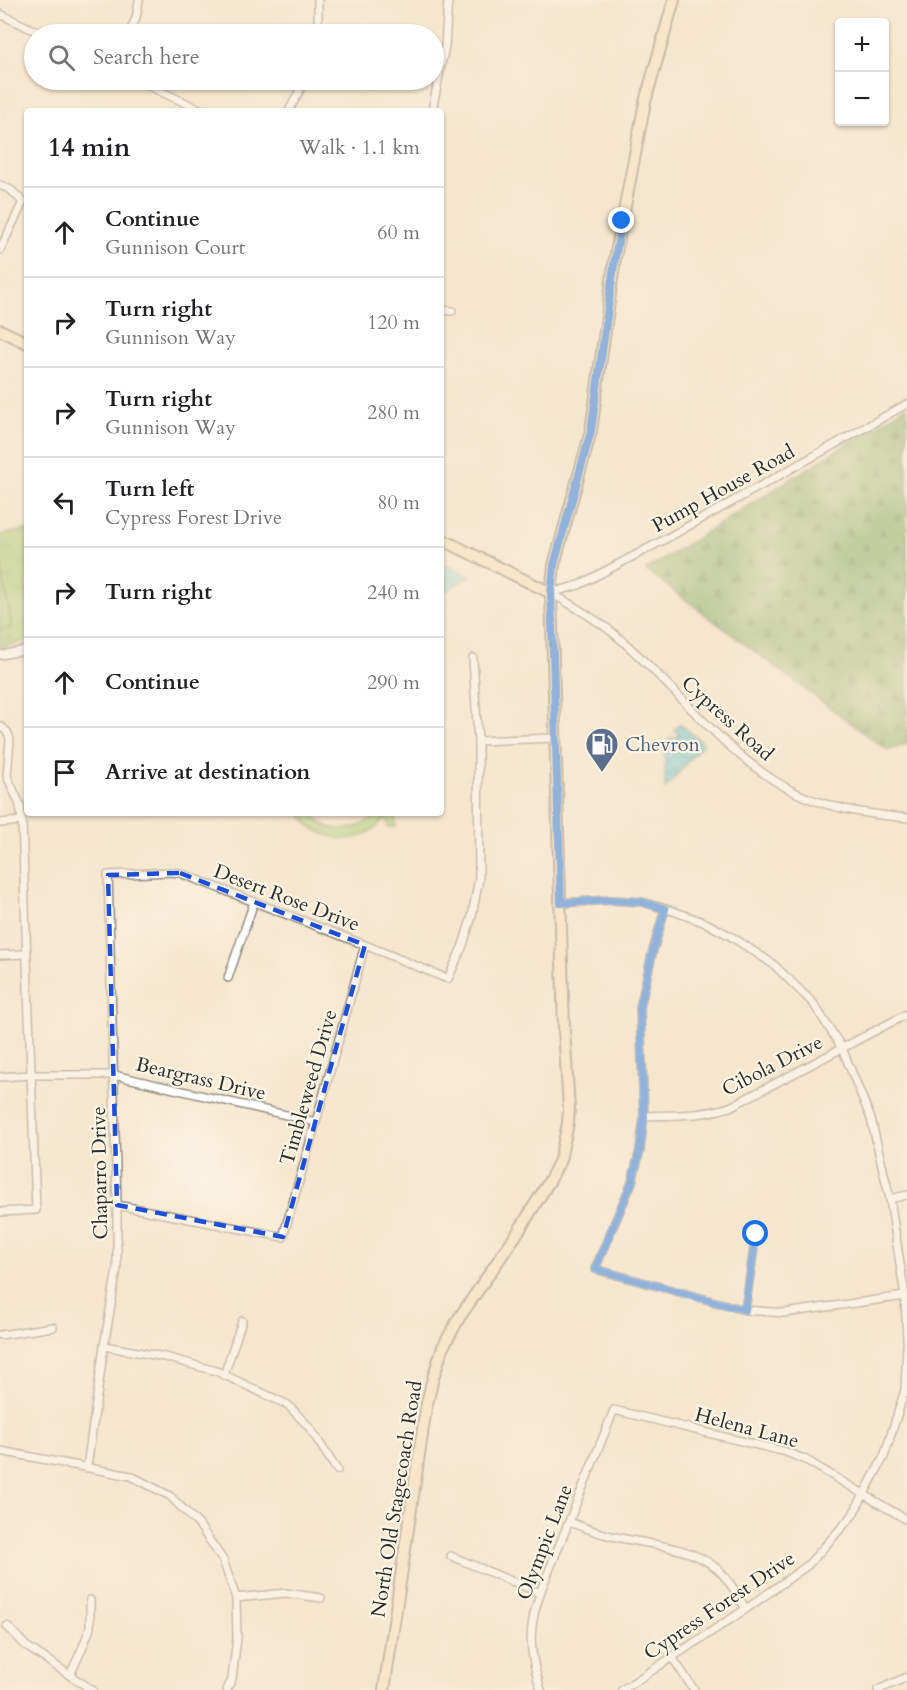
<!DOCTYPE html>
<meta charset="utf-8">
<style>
:root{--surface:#fff;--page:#f6f6f6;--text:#202124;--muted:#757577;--line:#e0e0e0}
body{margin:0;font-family:Cardo,serif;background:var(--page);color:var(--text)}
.controls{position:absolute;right:18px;top:18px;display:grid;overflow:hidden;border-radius:6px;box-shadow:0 2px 4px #0004}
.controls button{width:54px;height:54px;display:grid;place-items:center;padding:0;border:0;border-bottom:2px solid var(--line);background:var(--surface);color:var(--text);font:30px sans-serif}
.stop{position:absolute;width:18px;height:18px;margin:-14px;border:4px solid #1a73e8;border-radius:50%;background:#fff}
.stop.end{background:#1a73e8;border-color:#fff;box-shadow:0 2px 6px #0008}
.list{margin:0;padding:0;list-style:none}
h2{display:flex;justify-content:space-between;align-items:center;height:78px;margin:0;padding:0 24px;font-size:26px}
h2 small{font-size:20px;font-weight:400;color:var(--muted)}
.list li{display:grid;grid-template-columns:39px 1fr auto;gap:18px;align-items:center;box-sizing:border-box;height:90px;padding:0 24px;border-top:2px solid var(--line)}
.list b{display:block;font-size:22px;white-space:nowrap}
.list p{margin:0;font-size:20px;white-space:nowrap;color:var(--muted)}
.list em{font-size:20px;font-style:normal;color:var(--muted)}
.icon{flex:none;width:33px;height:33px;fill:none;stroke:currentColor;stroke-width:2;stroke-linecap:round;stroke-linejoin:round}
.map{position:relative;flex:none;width:907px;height:1690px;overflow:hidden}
.search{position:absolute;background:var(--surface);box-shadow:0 2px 4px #0004;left:24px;top:24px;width:420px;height:66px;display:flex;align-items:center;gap:15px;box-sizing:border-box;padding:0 21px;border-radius:33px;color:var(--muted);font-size:22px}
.panel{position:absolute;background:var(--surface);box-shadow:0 2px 4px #0004;left:24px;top:108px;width:420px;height:708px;border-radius:6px}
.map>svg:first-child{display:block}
</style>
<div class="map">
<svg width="907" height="1690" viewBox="0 0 907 1690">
<defs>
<pattern id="grass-tufts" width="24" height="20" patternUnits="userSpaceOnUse" patternTransform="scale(1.5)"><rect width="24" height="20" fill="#a8cf79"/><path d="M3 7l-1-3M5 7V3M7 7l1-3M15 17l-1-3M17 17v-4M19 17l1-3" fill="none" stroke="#91b269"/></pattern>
<pattern id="forest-firs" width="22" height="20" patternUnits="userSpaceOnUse" patternTransform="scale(1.5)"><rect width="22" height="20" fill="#86b269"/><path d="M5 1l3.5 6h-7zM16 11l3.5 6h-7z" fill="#6e9157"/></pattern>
<pattern id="water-waves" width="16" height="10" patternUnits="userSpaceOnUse" patternTransform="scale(1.5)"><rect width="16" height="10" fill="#5dc9d6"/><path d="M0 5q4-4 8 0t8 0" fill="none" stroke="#4da3ae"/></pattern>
</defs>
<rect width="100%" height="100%" fill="#fcf5e5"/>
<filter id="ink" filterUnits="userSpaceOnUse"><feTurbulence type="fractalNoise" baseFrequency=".0167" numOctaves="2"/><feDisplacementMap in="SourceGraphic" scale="12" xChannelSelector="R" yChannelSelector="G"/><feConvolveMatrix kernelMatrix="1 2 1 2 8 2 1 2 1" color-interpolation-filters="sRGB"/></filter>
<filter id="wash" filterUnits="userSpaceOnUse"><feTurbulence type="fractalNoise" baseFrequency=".008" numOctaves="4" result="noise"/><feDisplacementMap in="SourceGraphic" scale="24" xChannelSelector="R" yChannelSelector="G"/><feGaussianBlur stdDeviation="1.35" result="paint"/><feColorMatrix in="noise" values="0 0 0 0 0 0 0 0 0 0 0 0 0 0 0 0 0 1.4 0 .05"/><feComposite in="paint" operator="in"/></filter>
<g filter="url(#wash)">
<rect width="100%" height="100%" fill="#f6e6cd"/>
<path fill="url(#grass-tufts)" stroke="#6a7d52" stroke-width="1.5" d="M27,530V641L0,647V535Z"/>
<path fill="url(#forest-firs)" stroke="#586e4a" stroke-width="1.5" d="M907,406V744L888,751L646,570Z"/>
<g fill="#a8cf79" stroke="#6a7d52" stroke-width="1.5">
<path d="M0,560L12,627L0,630Z"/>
<path d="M301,813H312C327,837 361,832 377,813H395L396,827H388L386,817C372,834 353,844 331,836C324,834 314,831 309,825C306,822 304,817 301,813Z"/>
</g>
<g fill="url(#water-waves)" stroke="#447a80" stroke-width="1.5">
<path d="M441,562L470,576L441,594Z"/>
<path d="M680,724L703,743L665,789V745L671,737L675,739L679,734L675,730Z"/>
</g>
</g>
<g filter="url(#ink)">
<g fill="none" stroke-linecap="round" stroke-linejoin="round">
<defs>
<g id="street">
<path d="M0,14L42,34"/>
<path d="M129,34L136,18L139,0"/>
<path d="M316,34L318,24V0"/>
<path d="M136,80L203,111"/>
<path d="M289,111L305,80"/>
<path d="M432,111L445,46L448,0"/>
<path d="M0,185L11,190L23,202L0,250"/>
<path d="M441,310L452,311"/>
<path d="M551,593C572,605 593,617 612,632C672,681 717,748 785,787C821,808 866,814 907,818"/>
<path d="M551,593L579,585L660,542L907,404"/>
<path d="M0,655L27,650"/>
<path d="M0,726C6,730 9,733 10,740L7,776L20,805L22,821L36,1210L0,1212"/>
<path d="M478,741L555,738"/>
<path d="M0,823L22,821"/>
<path d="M560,903L611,900L642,902L673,911L706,923L732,937L773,964L813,1003L842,1048L871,1119L890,1199L905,1296L907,1340"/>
<path d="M665,909L652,954L640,1008L644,1116L640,1150L632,1182L595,1269L745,1310L784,1313L905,1296"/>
<path d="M0,955L26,954"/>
<path d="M228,978L254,902"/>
<path d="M0,1077L31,1075H114L316,1122"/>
<path d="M644,1116C674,1115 702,1116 730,1107L907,1014"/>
<path d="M890,1199L907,1195"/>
<path d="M117,1205L283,1237L316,1122L365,945"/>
<path d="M745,1310L756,1234"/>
<path d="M0,1335L53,1327"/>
<path d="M104,1346L165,1357L216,1371L288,1405L309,1427L337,1470"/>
<path d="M224,1375L242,1321"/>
<path d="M0,1451L131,1476L170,1496L199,1525L223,1560L236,1598L237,1638L232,1679L227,1690"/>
<path d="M87,1467L104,1346L117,1269V1205L108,875L170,872L180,873L365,945L448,979L463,945L472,916L479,878L478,741L473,658"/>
<path d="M569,1522C581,1526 592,1531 604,1534C641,1545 684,1543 715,1567C728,1577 737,1595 746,1609"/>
<path d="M451,1556L540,1593"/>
<path d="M236,1598L286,1593L321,1598"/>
<path d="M7,1626L26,1646L92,1690"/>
<path d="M672,1657L694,1690"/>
<path d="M70,1675L82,1649L90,1628V1600"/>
<path d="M541,1690C534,1667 528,1644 533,1620C534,1611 538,1602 540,1593L614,1410L786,1452L806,1460L907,1520"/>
<path d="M622,1690L746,1609L808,1565L852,1516L884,1457L905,1390L907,1345"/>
<path d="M878,1690L907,1677"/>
</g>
<g id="secondary">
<path d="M0,330L27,343"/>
<path d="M441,539L551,593"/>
<path d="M384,1690L426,1408L433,1378L443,1347L459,1318L520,1229L550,1180L560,1160L568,1123L569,1109L564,1029L551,593L554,565L591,431L615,258L645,102L674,0"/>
</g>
</defs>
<use href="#street" stroke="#90887c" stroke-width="10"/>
<use href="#secondary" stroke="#90887c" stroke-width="14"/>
<use href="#street" stroke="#fff" stroke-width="7"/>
<use href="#secondary" stroke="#f9e7c3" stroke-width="10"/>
</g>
</g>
<g fill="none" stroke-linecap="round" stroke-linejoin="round" filter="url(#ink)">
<path stroke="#1a73e8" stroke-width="8" d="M622,221L615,258L591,431L554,565L551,593L561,903L611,900L642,902L665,909L652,954L640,1008L644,1116L640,1150L632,1182L595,1269L745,1310L756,1234"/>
</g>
<path d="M0 0H907V1690H0ZM180,873L365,945L283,1237L117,1205L108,875Z" fill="#f6e6cd" fill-opacity=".55" fill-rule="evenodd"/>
<path fill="none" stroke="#1d4ed8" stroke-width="4.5" stroke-dasharray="12 8" stroke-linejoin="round" d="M180,873L365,945L283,1237L117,1205L108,875Z"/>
<defs>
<symbol id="fuel-pin" viewBox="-11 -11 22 30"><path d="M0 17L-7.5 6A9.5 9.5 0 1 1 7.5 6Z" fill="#5c6f8a" stroke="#fcf5e5"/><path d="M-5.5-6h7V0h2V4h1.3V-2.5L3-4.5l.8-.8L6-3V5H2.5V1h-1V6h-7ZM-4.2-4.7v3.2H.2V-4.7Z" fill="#fff"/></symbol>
</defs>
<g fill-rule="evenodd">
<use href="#fuel-pin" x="583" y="725" width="38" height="52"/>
</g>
<g text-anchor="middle" stroke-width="4.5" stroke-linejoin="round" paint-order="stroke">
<g font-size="20" fill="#2b2b2b" stroke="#fcf5e5">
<text transform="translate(723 488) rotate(-29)" y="7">Pump House Road</text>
<text transform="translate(728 718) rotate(42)" y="7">Cypress Road</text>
<text transform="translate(287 897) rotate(21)" y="7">Desert Rose Drive</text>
<text transform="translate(772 1065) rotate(-27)" y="7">Cibola Drive</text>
<text transform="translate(201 1078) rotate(13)" y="7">Beargrass Drive</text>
<text transform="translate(308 1087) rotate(-74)" y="7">Timbleweed Drive</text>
<text transform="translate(99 1173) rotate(-91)" y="7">Chaparro Drive</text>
<text transform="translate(747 1427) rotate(15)" y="7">Helena Lane</text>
<text transform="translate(396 1499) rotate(-81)" y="7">North Old Stagecoach Road</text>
<text transform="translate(544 1542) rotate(-69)" y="7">Olympic Lane</text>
<text transform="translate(719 1605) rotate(-34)" y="7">Cypress Forest Drive</text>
</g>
<g font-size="20" fill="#4e5e75" stroke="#fcf5e5" text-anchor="start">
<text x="625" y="751">Chevron</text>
</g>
</g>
</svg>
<div class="controls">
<button>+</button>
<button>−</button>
</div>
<div class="stop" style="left:756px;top:1234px"></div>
<div class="stop end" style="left:622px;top:221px"></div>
<div class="search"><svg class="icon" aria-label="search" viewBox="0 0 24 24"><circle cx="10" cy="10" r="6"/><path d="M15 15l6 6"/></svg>Search here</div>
<section class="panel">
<h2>14 min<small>Walk · 1.1 km</small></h2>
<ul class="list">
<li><svg class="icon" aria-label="ahead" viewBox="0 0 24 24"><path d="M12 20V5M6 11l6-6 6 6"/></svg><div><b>Continue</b><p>Gunnison Court</p></div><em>60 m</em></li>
<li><svg class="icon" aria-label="right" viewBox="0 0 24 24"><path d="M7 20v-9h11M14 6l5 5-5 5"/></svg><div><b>Turn right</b><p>Gunnison Way</p></div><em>120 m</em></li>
<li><svg class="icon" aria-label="right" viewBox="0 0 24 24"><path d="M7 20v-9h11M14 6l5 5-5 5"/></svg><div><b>Turn right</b><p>Gunnison Way</p></div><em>280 m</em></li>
<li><svg class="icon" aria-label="left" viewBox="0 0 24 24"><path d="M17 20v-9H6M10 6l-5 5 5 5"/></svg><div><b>Turn left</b><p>Cypress Forest Drive</p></div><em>80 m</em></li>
<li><svg class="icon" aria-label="right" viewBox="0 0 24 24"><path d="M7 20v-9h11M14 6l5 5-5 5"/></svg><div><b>Turn right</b></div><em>240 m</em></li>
<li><svg class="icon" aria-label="ahead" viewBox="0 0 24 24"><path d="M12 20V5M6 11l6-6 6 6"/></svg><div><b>Continue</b></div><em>290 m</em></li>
<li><svg class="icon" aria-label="arrive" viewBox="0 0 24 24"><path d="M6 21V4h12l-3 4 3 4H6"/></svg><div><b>Arrive at destination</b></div></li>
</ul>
</section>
</div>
